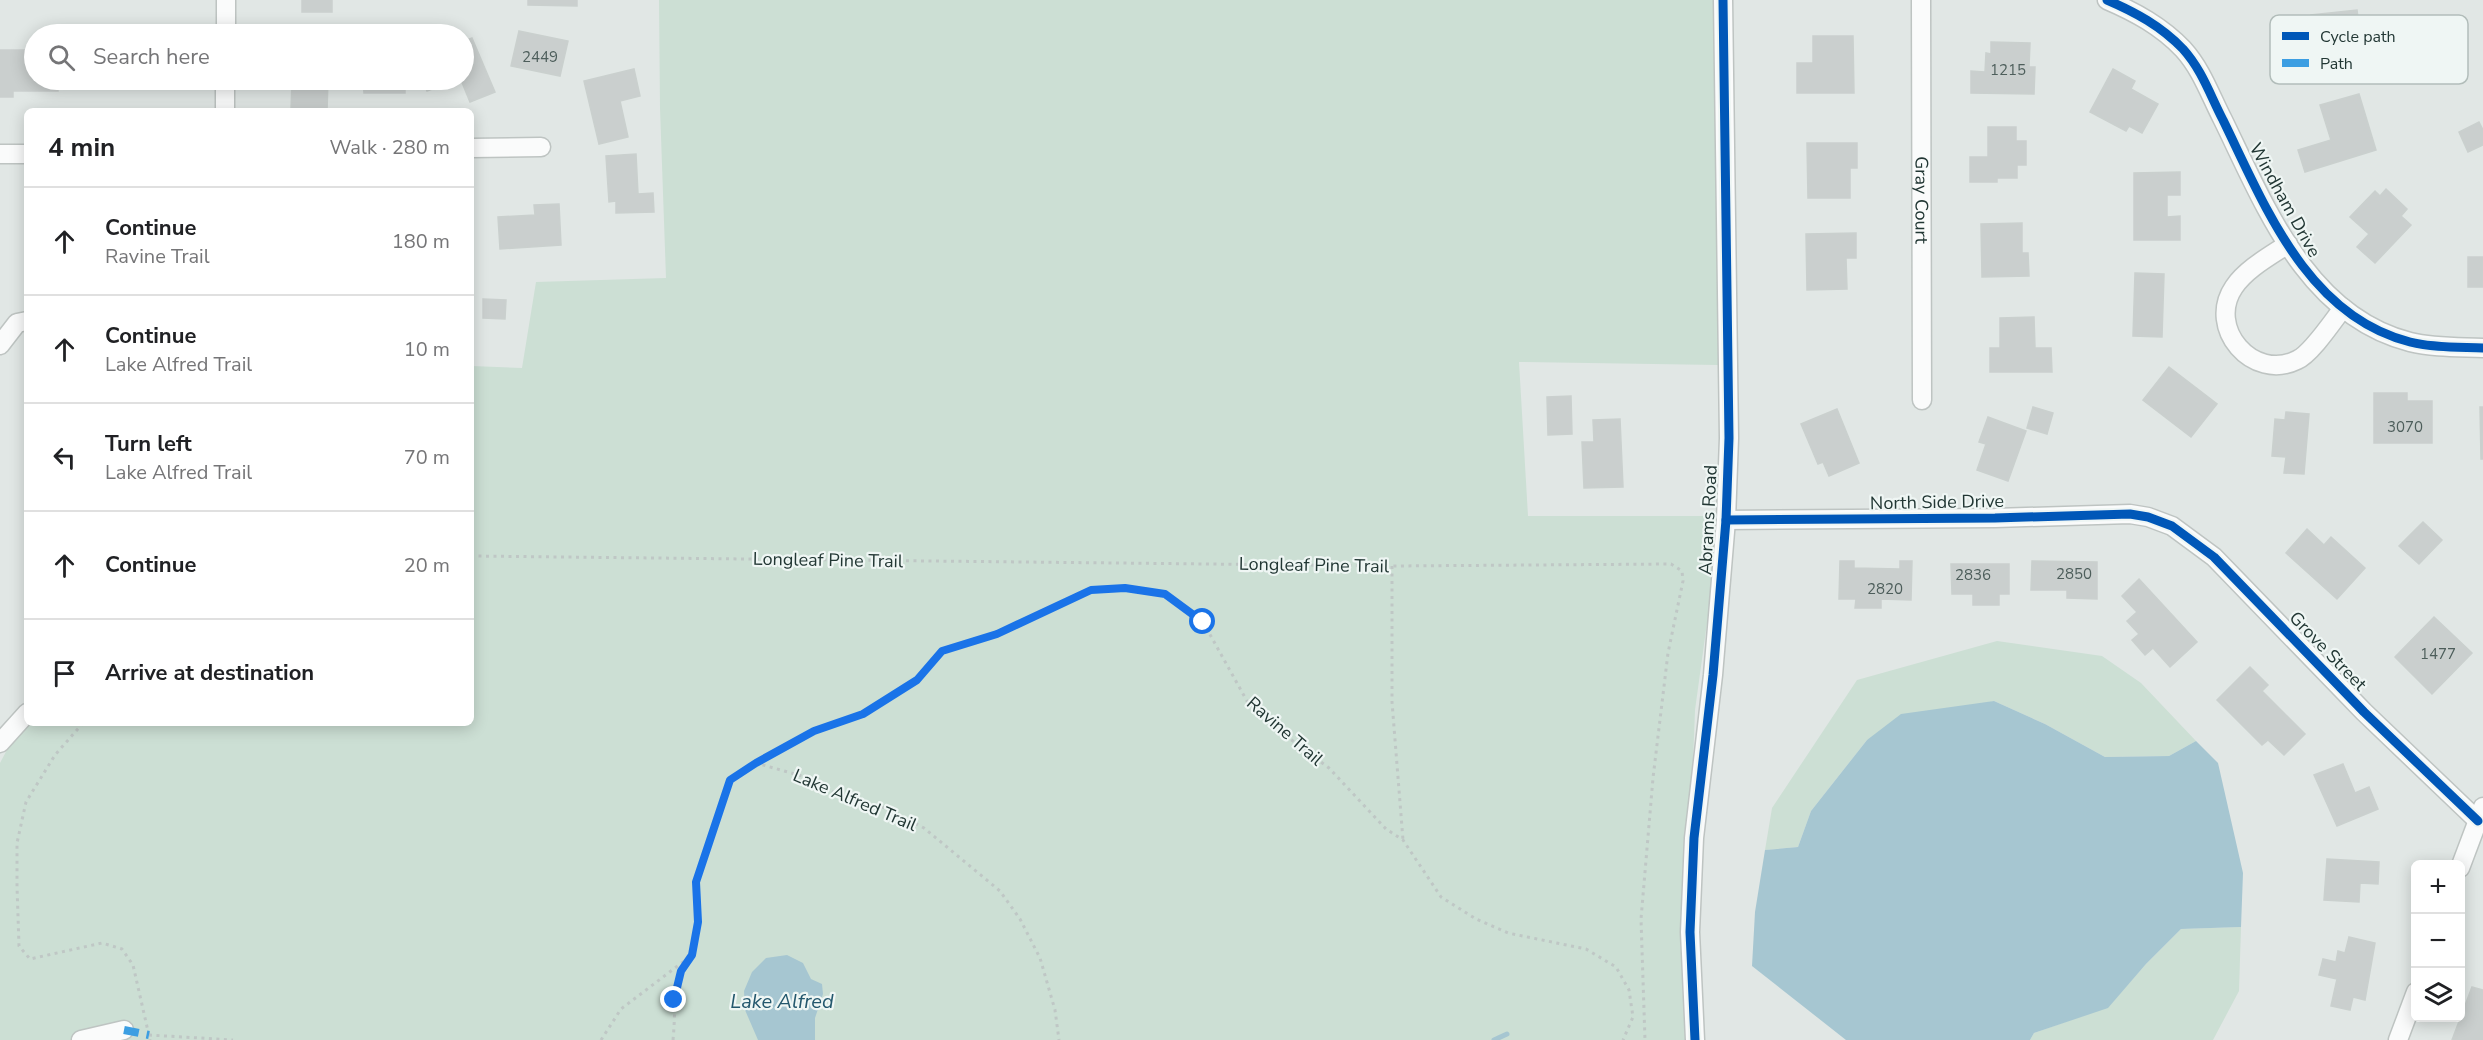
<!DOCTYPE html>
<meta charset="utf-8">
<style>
:root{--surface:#fff;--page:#f6f6f6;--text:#202124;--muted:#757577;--line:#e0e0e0}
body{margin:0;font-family:"Nunito Sans",sans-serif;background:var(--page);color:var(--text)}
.controls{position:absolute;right:18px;bottom:18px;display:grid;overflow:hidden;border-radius:9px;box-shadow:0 3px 15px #0003}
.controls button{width:54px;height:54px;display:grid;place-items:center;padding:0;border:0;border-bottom:2px solid var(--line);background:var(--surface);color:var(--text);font:30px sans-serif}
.stop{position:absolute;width:18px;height:18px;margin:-14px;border:4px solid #1a73e8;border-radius:50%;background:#fff}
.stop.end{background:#1a73e8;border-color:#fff;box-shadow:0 2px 6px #0008}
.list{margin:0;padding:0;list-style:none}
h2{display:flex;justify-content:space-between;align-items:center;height:78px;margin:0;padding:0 24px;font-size:26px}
h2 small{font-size:20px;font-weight:400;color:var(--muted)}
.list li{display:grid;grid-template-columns:39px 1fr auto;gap:18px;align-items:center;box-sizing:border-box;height:108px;padding:0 24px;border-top:2px solid var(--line)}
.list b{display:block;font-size:22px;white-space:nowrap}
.list p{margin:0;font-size:20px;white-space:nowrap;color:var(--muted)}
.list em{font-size:20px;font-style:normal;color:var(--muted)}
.icon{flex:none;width:33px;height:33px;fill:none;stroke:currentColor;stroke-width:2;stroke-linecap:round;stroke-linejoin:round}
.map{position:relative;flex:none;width:2483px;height:1040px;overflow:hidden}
.search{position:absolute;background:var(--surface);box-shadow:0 3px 15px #0003;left:24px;top:24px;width:450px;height:66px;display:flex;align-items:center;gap:15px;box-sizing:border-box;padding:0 21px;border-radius:33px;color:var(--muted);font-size:22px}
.panel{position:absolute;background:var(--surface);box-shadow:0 3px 15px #0003;left:24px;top:108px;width:450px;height:618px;border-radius:9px}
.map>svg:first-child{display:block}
</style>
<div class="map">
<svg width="2483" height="1040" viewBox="0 0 2483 1040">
<rect width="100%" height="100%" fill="#e1e7e5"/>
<g fill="#ccdfd4">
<path d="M659,0H1714L1718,365L1519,362L1528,516H1717L1710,601L1695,710L1693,762L1684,836L1680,932L1685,1040H0V763L9,746L31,723H471V366L522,368L536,282L666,278L660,108Z"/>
<path d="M1997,641L2102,656L2141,683L2196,741L2169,756L2105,757L2045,724L1994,701L1867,740L1811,811L1798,847L1765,850L1772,808L1857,680Z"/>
<path d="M2241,927L2239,991L2213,1040H2030L2034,1033L2108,1007L2146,964L2181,929Z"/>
</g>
<g fill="#a6c6d1">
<path d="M1994,701L2045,724L2105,757L2169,756L2196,741L2218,763L2243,873L2241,927L2181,929L2146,964L2108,1008L2034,1033L2030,1040H1846L1752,966L1755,912L1765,850L1798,847L1811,811L1867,740L1901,714Z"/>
<path d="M787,955L803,963L811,979L822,984L823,994L815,1018V1040H758L745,1010L744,991L752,972L766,958Z"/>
</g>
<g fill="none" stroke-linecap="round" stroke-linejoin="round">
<path stroke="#a6c6d1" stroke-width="5" d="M1494,1040L1507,1034"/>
</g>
<g fill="#cacfce" stroke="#cad0ce" stroke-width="1.5">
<rect x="302" y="0" width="30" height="12"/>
<path d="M528,0H577V6L528,5Z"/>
<path d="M2357,10L2359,25L2384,22L2385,36L2368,38L2371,63L2313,69L2310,44H2314L2311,15Z"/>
<path d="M164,25V34H126L125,26Z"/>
<path d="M519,31L568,41L560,76L511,66Z"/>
<path d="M1813,36H1853L1854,93H1797V63H1813Z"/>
<path d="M472,38L495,92L470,102L461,80H464V41Z"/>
<path d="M1991,42L2030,43L2029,67H2035L2034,94L1971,93V71L1985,72L1986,53L1991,54Z"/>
<path d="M0,50H34V80H57L58,91H13V97H0Z"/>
<path d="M634,69L640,96L620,101L628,137L599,144L584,81Z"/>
<path d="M2113,69L2135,81L2131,89L2158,104L2142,133L2129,126L2126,131L2090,112Z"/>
<path d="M292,80H328L327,111H291Z"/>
<path d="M363,80H405V93H364Z"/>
<path d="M423,80H456L427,91Z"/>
<path d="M2359,94L2376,150L2305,172L2298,150L2331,140L2320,105Z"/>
<path d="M2479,122L2483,130V145L2468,152L2459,132Z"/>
<path d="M1988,127H2016V141H2026V165H2017V178H1997V182H1970V157H1988Z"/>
<path d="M1807,143H1857V168H1850V198H1808Z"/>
<path d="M636,154L638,194L653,193L654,212L616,213V201L609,202L606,156Z"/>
<path d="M2180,172V195H2167V217L2180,216V240H2134V173Z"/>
<path d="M2386,189L2407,209L2401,216L2411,225L2375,263L2357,247L2369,234L2350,217L2375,191L2380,196Z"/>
<path d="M559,204L561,245L500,249L498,217L535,215L534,205Z"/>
<path d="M2022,223V253H2028L2029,276L1982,277L1981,224Z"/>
<path d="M1856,233V258H1846L1847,289L1807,290L1806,234Z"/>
<rect x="2468" y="257" width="15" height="30"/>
<path d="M2135,273L2164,274L2162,337L2133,336Z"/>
<path d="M483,299L506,300L505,319L483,318Z"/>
<path d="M2034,317L2035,348H2051L2052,372H1990V348H2000V318Z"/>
<path d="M2169,367L2217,404L2191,437L2143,400Z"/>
<path d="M2374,393H2407V401H2432V443H2374Z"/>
<path d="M1571,396L1572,434L1548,435L1547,397Z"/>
<path d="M2033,407L2053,413L2047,434L2027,428Z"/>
<path d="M2480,407H2483V459H2481Z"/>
<path d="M1837,409L1859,463L1829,476L1823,462L1818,464L1801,424Z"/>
<path d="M2286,412L2309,414L2304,474L2284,473L2286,457L2272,456L2275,419L2285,420Z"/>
<path d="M1988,417L2026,431L2008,481L1977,470L1986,444L1979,442Z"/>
<path d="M1620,419L1623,487L1584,488L1582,442H1594L1593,420Z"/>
<path d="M2423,522L2442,540L2419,564L2399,546Z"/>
<path d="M2307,529L2324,545L2331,537L2365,568L2337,599L2286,553Z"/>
<path d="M1840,561H1854V568L1900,569V561H1912L1911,600L1881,599V608H1855L1856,599H1839Z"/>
<path d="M2032,561L2097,562V599L2067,598V590H2031Z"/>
<path d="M1951,564H2009V594H1999V605H1973V594H1952Z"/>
<path d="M2139,579L2197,642L2170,667L2153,648L2145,655L2132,640L2139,634L2127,621L2137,612L2122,596Z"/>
<path d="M2434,617L2472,653L2432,694L2395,657Z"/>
<path d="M2250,667L2268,685L2262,691L2305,734L2284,755L2268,740L2262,745L2217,700Z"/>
<path d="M2343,764L2355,793L2369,787L2378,809L2337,826L2314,775Z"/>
<path d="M2327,859L2379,862L2378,884L2360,883L2359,902L2324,900Z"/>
<path d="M2349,937L2375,943L2365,1000L2353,997L2350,1010L2331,1006L2337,979L2319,975L2323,959L2336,962L2338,951L2345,953Z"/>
<path d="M2472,987L2483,990V1040H2452Z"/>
</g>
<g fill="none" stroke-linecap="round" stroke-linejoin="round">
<defs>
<g id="minor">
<path id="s1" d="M1921,0L1922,400"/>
<path d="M2107,0C2135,12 2161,26 2183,49C2202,70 2210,95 2223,120C2265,206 2307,316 2410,342C2434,348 2459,347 2483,348"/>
<path d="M226,34V0"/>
<path d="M225,111V80"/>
<path d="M471,148L541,147"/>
<path d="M0,154H27"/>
<path d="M2288,244C2270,256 2246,269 2234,287C2206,328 2253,382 2297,360C2311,354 2333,321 2343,308"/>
<path d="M0,345L17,323L27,321"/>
<path d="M1726,520L1995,518L2130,514L2148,517L2172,526L2214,557L2364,712L2478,821"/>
<path d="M0,743L27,713"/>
<path d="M2460,868L2483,807"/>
<path d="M81,1040L124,1030"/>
<path d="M1695,1040L1690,932L1694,838L1713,675L1726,520L1729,438L1723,0"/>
<path d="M2398,1040L2416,992"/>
</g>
</defs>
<use href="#minor" stroke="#bec4c2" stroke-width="21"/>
<g stroke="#bfc7c5" stroke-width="3" stroke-dasharray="3 4.5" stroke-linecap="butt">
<path d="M471,556L1392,566L1671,564L1682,571L1683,581L1668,653L1653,778L1641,919L1645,1040"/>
<path d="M1392,566V702L1403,840"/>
<path d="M83,723L55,755L26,802L17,843V886L19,946L30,959L102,943L122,949L133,965L150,1040"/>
<path d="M756,763L814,731L863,714L917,680L942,651L997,634L1091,590L1125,588L1165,594L1203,622L1247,701L1289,738L1329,768L1386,829L1403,840L1441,897L1476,919L1508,933L1586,949L1616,967L1629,990L1633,1017L1623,1040"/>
<path d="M149,1035L233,1040"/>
<path d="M601,1040L621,1009L692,955L698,923L696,882L730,780L756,763L816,780L835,793L885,808L924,828L1000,891L1020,919L1040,958L1055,1010L1059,1040"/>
<path d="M673,1040C676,1011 672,984 689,959"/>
</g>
<use href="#minor" stroke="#fafbfb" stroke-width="18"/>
<path stroke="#3c9ee2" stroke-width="8" stroke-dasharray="15 8" stroke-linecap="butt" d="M124,1030L149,1035"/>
<defs>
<g id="cycleway">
<path d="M2107,0C2135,12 2161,26 2183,49C2202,70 2210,95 2223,120C2265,206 2307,316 2410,342C2434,348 2459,347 2483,348"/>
<path d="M1726,520L1995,518L2130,514L2148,517L2172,526L2214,557L2364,712L2478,821"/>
<path d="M1695,1040L1690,932L1694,838L1713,675L1726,520L1729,438L1723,0"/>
</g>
</defs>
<use href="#cycleway" stroke="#eff6f4" stroke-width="13"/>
<use href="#cycleway" stroke="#0057b8" stroke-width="9"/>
</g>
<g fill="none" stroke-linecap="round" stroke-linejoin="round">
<path stroke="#1a73e8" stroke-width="8" d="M674,1000L681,971L692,955L698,922L696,882L730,780L756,763L814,731L863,714L917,680L942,651L997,634L1091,590L1125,588L1165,594L1203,622"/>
</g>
<g text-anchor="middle" stroke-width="4.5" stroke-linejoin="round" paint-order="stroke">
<g font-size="15" fill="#4d5e5b">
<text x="540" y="62">2449</text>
<text x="2008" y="75">1215</text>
<text x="2405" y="432">3070</text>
<text x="2074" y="579">2850</text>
<text x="1973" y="580">2836</text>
<text x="1885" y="594">2820</text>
<text x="2438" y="659">1477</text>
</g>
<g font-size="18" fill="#223734" stroke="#eff6f4">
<text dy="6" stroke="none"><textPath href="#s1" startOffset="200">Gray Court</textPath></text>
<text transform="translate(2285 200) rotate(61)" y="6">Windham Drive</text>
<text transform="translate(1937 502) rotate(-1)" y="6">North Side Drive</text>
<text transform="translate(1708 520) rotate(-87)" y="6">Abrams Road</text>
<text transform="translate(828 560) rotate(1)" y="6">Longleaf Pine Trail</text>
<text transform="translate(1314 565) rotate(1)" y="6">Longleaf Pine Trail</text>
<text transform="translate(2328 651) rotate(46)" y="6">Grove Street</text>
<text transform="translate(1285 731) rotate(41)" y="6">Ravine Trail</text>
<text transform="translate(855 800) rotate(23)" y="6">Lake Alfred Trail</text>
</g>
<g font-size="20" font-style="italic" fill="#23576d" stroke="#eff6f4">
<text x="782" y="1008">Lake Alfred</text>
</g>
</g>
<rect x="2270" y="15" width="198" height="69" rx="9" fill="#eff6f4" stroke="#b2bdba" stroke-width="1.5"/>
<rect x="2282" y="32" width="27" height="8" fill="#0057b8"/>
<rect x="2282" y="59" width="27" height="8" fill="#3c9ee2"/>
<g font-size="16" fill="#223734">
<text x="2320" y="42">Cycle path</text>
<text x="2320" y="69">Path</text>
</g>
</svg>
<div class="controls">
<button>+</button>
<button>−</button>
<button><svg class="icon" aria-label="layers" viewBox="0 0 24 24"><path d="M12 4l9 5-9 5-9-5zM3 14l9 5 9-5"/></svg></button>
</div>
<div class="stop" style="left:1203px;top:622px"></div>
<div class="stop end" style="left:674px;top:1000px"></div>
<div class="search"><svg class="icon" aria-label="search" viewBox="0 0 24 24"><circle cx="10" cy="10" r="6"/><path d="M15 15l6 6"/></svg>Search here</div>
<section class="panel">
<h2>4 min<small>Walk · 280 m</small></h2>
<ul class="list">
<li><svg class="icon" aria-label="ahead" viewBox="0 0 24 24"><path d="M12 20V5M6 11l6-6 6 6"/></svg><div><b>Continue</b><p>Ravine Trail</p></div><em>180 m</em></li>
<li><svg class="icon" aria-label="ahead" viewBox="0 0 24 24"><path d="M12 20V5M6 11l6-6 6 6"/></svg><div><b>Continue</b><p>Lake Alfred Trail</p></div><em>10 m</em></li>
<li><svg class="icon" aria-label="left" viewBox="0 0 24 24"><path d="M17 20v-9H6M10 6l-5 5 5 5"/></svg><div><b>Turn left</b><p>Lake Alfred Trail</p></div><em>70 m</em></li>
<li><svg class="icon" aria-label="ahead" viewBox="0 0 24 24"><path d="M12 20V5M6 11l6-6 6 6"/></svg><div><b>Continue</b></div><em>20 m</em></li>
<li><svg class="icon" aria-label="arrive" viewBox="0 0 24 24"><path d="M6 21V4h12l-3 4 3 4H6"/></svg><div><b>Arrive at destination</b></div></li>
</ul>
</section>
</div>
